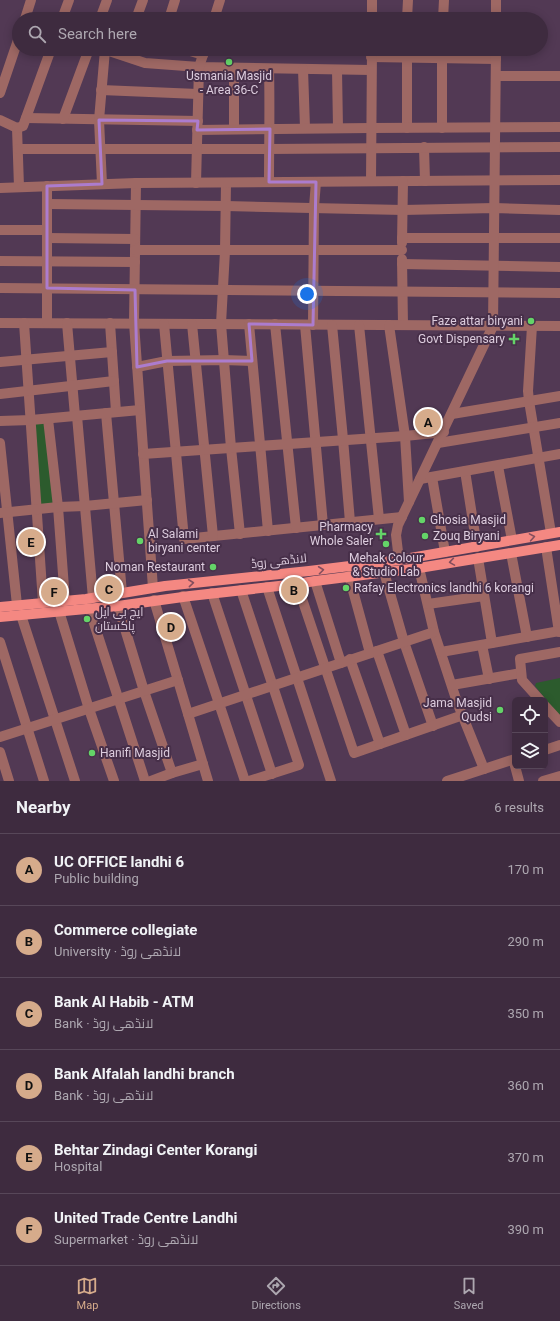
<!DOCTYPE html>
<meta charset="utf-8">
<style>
:root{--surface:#3e2b3f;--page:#49374a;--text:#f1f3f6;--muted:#ada7b0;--line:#574759;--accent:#d6ab8b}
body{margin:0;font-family:Roboto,Cairo,sans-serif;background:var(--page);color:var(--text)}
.controls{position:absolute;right:12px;bottom:12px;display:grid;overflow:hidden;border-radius:6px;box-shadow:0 2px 10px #0003}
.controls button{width:36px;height:36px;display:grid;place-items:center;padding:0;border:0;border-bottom:1px solid var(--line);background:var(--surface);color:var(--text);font:20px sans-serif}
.you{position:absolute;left:307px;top:294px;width:14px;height:14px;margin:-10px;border:3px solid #fff;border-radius:50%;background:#1a73e8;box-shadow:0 0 0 6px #1a73e833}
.badge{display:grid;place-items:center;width:26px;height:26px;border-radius:50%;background:var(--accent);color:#111;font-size:13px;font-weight:700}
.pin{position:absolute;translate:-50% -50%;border:2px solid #fff;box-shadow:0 1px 4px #0006}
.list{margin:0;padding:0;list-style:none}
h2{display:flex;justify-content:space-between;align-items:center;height:52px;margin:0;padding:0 16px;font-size:17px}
h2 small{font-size:13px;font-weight:400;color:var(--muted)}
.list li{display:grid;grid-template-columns:26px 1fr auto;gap:12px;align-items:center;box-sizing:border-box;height:72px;padding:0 16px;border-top:1px solid var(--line)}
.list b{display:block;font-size:15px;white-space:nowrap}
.list p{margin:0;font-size:13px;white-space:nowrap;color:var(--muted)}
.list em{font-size:13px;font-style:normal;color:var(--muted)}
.icon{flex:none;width:22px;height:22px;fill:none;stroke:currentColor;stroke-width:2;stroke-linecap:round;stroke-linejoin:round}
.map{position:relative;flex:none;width:560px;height:781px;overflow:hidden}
.search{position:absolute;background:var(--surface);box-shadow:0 2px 10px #0003;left:12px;right:12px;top:12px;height:44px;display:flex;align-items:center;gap:10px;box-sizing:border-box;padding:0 14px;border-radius:22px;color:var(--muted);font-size:15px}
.sheet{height:484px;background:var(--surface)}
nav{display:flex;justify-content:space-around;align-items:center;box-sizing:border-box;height:56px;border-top:1px solid var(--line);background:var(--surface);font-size:11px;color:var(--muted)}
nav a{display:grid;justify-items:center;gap:2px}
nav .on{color:var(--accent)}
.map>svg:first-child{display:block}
</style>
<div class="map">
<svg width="560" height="781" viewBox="0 0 560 781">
<rect width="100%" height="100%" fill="#523954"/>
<g fill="#2c5b2d">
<path d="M48,419L58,507L38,509L31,420Z"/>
<path d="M560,678V717L535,686L536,683Z"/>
</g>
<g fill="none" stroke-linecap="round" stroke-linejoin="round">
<g stroke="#9e6864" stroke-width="10">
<path d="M25,19L31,0"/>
<path d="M62,19L69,0"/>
<path d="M100,19L107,0"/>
<path d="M136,19L143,0"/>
<path d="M169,19L175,0"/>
<path d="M214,19L220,0"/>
<path d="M372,19V0"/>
<path d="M407,19L408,0"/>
<path d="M443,19L444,0"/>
<path d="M496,19V0"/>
<path d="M103,49L145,63L199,67L371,70"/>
<path d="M184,49L203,55"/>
<path d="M442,49V128"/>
<path d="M371,57L496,59"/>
<path d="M234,68V129"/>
<path d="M269,69C270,107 269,144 269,182"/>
<path d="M303,69L305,128"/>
<path d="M337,70L338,128"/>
<path d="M496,76H560"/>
<path d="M101,90L198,94"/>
<path d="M0,93L19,37"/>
<path d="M26,118L198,121"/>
<path d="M63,119L89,49"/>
<path d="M0,120L17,128L19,187"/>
<path d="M17,128L23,126L51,49"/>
<path d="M407,128V49"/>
<path d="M197,130L371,128L560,127"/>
<path d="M424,147L425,181"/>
<path d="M18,149H269L560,147"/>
<path d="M371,181L372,49"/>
<path d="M136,183L134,323L153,588"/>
<path d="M196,183L199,67L205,49"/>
<path d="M226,183L225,251L221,324L231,448L240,534"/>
<path d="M102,184L99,120L105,50"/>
<path d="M0,188L136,183L560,180"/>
<path d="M47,204L226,206L403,210L494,208L560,210"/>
<path d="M0,230H47"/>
<path d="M47,238L135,239"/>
<path d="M402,238H560"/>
<path d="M402,243L403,181"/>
<path d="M135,250H402"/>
<path d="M402,259L403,325"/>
<path d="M0,261L135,262"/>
<path d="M402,264L560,267"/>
<path d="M0,288L560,293"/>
<path d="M0,323L560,326"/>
<path d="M24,323L43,603"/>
<path d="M47,323V186"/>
<path d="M67,323L75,416"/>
<path d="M110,323L116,412"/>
<path d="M164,324L184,539L402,517"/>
<path d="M192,324L213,536"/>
<path d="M249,324L268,531"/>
<path d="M275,324L296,528"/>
<path d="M305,325L323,525"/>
<path d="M313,325L314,207L316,182"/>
<path d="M332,325L343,439L350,522"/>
<path d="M359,325L379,519"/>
<path d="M389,325L405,436L409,502"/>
<path d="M532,326L528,391L529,401L551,533"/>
<path d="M0,362L112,352"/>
<path d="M137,367L167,361L224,360L252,361"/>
<path d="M0,394L114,381"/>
<path d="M106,413L122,593"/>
<path d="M452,414L560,396"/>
<path d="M77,416L93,598"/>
<path d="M48,419L58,507L65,601"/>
<path d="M0,421L31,420L140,410"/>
<path d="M0,443L17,605"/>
<path d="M438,443L560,423"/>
<path d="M143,454L405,436L444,432"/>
<path d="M498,466L512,540"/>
<path d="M465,471L477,547"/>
<path d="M432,477L445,552"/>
<path d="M420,479L560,454"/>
<path d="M0,513L58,507L85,506L147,500"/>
<path d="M546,547L559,632"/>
<path d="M511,553L527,637"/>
<path d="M478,558L492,643"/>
<path d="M399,560L396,535L398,525L493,326L496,49"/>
<path d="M419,568L434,632L457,702L484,769"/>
<path d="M384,572L404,642L433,726"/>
<path d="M349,576L370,653"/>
<path d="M315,581L341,663"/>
<path d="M297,584L354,753L463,715"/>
<path d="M267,587L331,781"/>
<path d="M241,590L299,765L249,781"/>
<path d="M212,593L272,774"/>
<path d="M183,596L245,781"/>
<path d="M154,600L208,781"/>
<path d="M428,604L484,596"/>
<path d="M118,606L144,691L172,773"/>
<path d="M89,608L145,781"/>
<path d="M59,611L89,709L114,781"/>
<path d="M21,615L75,781"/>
<path d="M0,642L44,781"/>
<path d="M482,645L489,679"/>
<path d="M377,651L406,735"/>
<path d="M441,652L560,631"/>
<path d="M350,659L380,744"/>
<path d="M452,685L521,673"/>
<path d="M540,700L522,680L520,659L560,652"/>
<path d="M545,706L560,722"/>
<path d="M188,714L434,632"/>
<path d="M0,737L178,680"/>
<path d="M545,750L560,745"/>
<path d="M0,752L9,781"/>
<path d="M515,766L519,781"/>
<path d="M151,781L172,773L203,764"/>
<path d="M447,781L515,759"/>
<path d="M543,781L560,776"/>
</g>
<g stroke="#f48882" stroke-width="10">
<path d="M0,607L86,599L165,586L309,571L399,560L560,532"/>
<path d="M0,617L118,606L190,596L297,584L315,581L419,568L560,545"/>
</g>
</g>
<defs><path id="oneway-chevron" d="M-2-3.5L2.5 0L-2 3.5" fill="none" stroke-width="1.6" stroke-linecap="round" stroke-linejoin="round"/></defs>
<g stroke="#844e5d">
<use href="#oneway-chevron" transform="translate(532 537) rotate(-10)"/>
<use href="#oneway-chevron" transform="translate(452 562) rotate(171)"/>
<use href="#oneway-chevron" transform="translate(321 570) rotate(-7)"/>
<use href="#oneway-chevron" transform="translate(191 583) rotate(-6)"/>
</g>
<path fill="none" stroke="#ac7cce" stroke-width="3" stroke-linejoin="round" d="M99,120L198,121L197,130L270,129L269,182H316L313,325L249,324L252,361H167L137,367L135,290L47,288V186L102,184Z"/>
<g fill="#64d468" stroke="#472f49" stroke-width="1.5">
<circle cx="229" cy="62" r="4"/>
<circle cx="531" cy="321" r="4"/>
<path d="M512 333h4v4h4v4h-4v4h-4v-4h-4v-4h4z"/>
<circle cx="422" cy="520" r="4"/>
<path d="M379 528h4v4h4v4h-4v4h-4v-4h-4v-4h4z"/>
<circle cx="425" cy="536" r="4"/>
<circle cx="140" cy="541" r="4"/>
<circle cx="386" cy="544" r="4"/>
<circle cx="213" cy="567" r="4"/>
<circle cx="346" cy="588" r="4"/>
<circle cx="87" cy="619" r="4"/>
<circle cx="500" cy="710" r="4"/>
<circle cx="92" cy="753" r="4"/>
</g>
<g text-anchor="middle" stroke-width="4" stroke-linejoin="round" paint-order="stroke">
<g font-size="12" fill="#ddcdde" stroke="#472f49" text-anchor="start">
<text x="229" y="80" text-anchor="middle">Usmania Masjid<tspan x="229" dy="14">- Area 36-C</tspan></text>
<text x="523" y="325" text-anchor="end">Faze attar biryani</text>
<text x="505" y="343" text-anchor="end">Govt Dispensary</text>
<text x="430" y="524">Ghosia Masjid</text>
<text x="373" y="531" text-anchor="end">Pharmacy<tspan x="373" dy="14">Whole Saler</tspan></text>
<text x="148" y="538">Al Salami<tspan x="148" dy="14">biryani center</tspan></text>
<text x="433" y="540">Zouq Biryani</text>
<text x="386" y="562" text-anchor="middle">Mehak Colour<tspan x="386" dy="14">&amp; Studio Lab</tspan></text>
<text x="205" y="571" text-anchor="end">Noman Restaurant</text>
<text x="354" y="592">Rafay Electronics landhi 6 korangi</text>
<text x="95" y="616">ایچ بی ایل<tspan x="95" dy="14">پاکستان</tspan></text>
<text x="492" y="707" text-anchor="end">Jama Masjid<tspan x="492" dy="14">Qudsi</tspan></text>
<text x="100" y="757">Hanifi Masjid</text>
</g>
<g font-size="12" fill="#ddcdde" stroke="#472f49">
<text transform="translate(279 561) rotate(-6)" y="4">لانڈھی روڈ</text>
</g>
</g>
</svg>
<div class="controls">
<button><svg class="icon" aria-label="locate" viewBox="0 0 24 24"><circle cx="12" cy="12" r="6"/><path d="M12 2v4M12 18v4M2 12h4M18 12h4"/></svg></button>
<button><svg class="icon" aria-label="layers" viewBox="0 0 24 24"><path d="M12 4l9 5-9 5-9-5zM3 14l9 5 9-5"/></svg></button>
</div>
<div class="you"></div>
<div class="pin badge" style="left:428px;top:422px">A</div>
<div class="pin badge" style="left:294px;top:590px">B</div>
<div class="pin badge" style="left:109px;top:589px">C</div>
<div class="pin badge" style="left:171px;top:627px">D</div>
<div class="pin badge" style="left:31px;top:542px">E</div>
<div class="pin badge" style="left:54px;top:592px">F</div>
<div class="search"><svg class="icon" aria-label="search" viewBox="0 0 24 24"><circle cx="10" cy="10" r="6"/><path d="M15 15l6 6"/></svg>Search here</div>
</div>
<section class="sheet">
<h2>Nearby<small>6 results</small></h2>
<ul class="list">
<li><span class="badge">A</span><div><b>UC OFFICE landhi 6</b><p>Public building</p></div><em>170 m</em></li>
<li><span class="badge">B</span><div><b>Commerce collegiate</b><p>University · لانڈھی روڈ</p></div><em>290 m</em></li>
<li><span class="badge">C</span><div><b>Bank Al Habib - ATM</b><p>Bank · لانڈھی روڈ</p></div><em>350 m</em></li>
<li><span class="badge">D</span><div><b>Bank Alfalah landhi branch</b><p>Bank · لانڈھی روڈ</p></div><em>360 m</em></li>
<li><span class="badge">E</span><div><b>Behtar Zindagi Center Korangi</b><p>Hospital</p></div><em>370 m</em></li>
<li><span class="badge">F</span><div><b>United Trade Centre Landhi</b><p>Supermarket · لانڈھی روڈ</p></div><em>390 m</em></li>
</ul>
</section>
<nav>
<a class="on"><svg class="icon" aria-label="map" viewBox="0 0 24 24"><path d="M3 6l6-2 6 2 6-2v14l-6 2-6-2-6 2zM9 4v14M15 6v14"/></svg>Map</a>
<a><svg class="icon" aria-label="directions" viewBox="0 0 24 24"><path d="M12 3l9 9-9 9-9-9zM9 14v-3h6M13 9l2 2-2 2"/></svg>Directions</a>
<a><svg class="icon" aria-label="saved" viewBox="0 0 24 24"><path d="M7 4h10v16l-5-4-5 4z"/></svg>Saved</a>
</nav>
